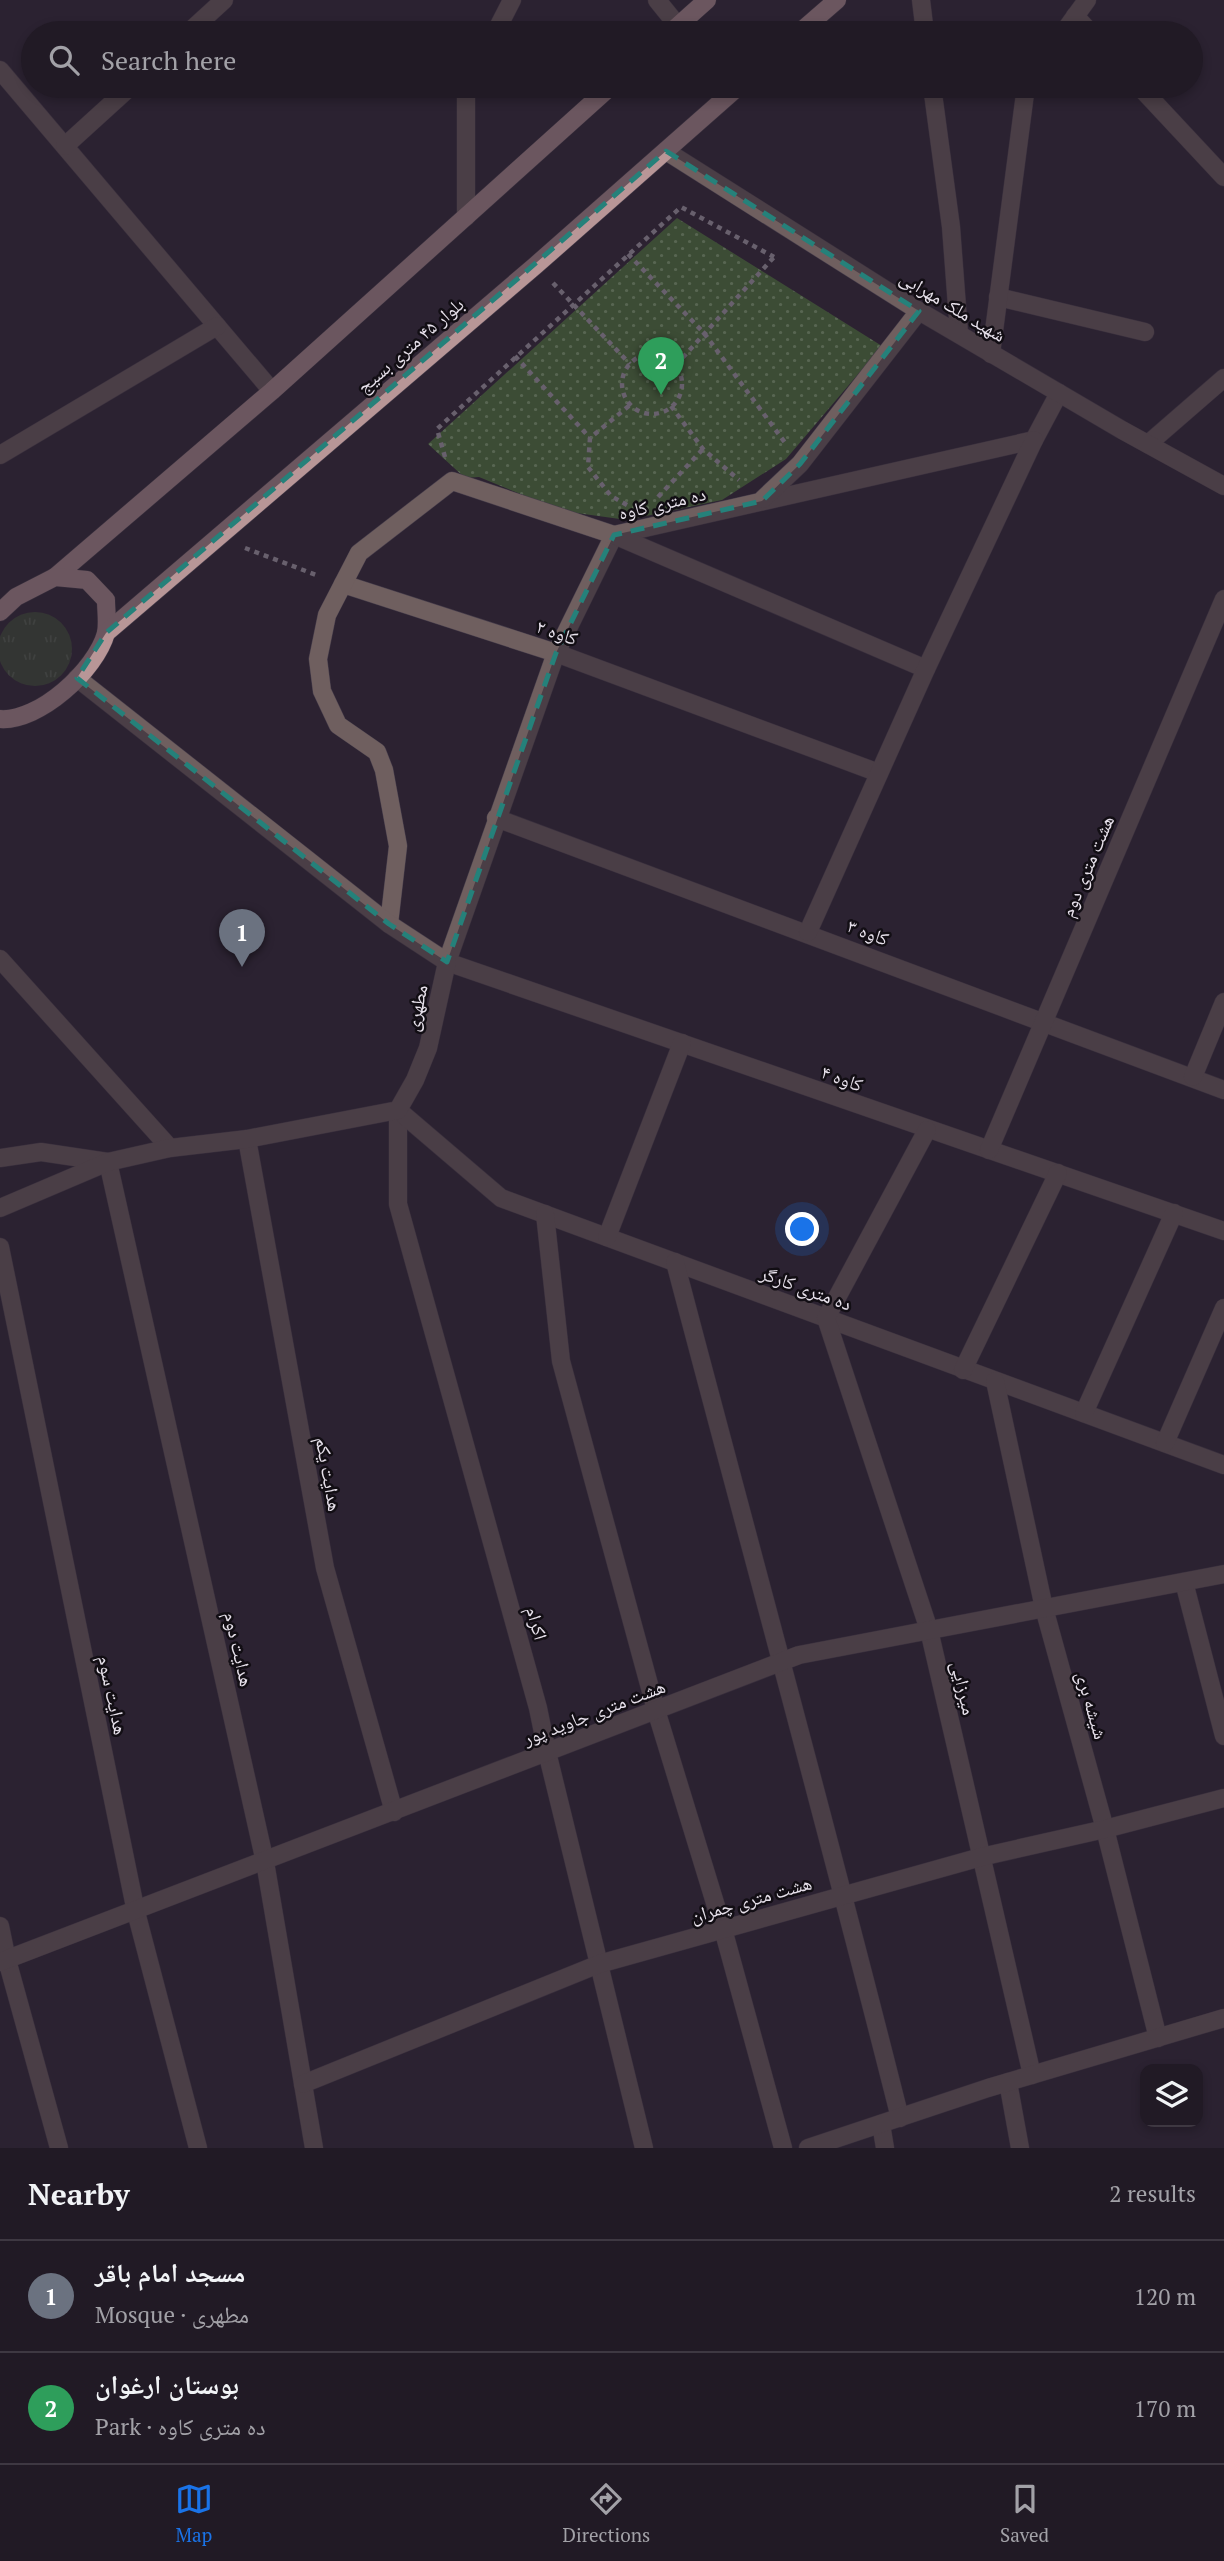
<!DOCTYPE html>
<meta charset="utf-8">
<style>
:root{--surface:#211a25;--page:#29232d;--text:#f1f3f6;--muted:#a2a1a7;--line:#3e3842;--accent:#1a73e8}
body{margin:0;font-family:"PT Serif","Noto Naskh Arabic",serif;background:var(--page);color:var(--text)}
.controls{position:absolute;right:21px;bottom:21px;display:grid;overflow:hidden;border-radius:14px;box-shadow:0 4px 10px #0003}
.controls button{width:63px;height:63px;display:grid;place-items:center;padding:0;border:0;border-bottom:2px solid var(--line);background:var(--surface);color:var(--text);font:35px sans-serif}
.you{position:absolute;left:803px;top:1230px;width:24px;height:24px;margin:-18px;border:5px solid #fff;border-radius:50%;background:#1a73e8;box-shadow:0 0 0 10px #1a73e833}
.badge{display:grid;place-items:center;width:46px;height:46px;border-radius:50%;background:var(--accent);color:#fff;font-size:23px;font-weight:700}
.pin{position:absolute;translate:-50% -58px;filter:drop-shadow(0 2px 4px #0008)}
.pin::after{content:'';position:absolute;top:37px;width:24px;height:21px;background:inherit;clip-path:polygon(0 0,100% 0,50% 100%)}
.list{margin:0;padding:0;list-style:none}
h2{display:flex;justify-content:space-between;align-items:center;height:91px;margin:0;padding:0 28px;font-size:30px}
h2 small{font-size:23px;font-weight:400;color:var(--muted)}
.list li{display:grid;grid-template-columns:46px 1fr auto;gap:21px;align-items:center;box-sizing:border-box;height:112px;padding:0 28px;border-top:2px solid var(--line)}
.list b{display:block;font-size:26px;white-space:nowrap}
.list p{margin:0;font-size:23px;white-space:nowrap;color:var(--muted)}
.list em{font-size:23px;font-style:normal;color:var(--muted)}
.icon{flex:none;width:38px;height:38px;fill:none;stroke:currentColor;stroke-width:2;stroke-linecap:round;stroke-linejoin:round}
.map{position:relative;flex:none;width:1224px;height:2148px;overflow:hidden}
.search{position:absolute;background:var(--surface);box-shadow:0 4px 10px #0003;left:21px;right:21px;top:21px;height:77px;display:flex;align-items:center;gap:18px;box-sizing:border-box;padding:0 24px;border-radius:38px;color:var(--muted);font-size:26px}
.sheet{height:315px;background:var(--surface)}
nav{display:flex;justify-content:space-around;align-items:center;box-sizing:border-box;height:98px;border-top:2px solid var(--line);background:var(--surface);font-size:19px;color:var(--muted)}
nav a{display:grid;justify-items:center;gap:4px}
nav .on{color:var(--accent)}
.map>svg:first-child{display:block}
</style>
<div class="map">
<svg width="1224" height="2148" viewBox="0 0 1224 2148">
<defs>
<pattern id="grass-tufts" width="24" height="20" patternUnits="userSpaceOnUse" patternTransform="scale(1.75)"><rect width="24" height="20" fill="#3c4c35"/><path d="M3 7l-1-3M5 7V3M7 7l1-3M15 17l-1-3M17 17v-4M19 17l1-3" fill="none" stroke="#586652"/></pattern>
<pattern id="park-dots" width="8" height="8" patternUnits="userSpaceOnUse" patternTransform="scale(1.75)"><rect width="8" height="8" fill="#3c4c35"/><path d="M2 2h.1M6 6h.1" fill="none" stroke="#586652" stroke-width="1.8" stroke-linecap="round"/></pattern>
</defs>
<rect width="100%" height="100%" fill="#2c2231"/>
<circle fill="url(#grass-tufts)" cx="35" cy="649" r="37"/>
<path fill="url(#park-dots)" d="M677,218L882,346L786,459L722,500L627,520L562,511L479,477L465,478L428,444Z"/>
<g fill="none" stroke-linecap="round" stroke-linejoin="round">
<defs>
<path id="service" d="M998,297L1145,332"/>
<g id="minor">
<path d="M921,0L925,33"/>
<path d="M1075,16L1091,33"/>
<path d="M188,33L224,0"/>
<path d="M495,33L512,0"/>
<path d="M1063,33L1087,0"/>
<path d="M0,70L272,391"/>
<path d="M932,86L951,227L959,333"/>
<path d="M1139,86L1224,177"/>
<path d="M65,146L131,86"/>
<path d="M466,217V92L469,86"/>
<path d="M991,354L1026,86"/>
<path d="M1059,393L1034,440L614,535L556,653L447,962L1224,1231"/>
<path d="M1148,444L1224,378"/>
<path d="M0,455L217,326"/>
<path d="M763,499L800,464L919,311"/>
<path d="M343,584L556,653L879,773"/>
<path d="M496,818L1224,1090"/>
<path d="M389,924L398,846L384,770L377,752L338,725L322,691L318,659L327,615L359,553L452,481L614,535L926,669"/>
<path d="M808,932L926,669L1034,440"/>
<path d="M0,959L170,1148"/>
<path d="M1193,1077L1224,1002"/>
<path d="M398,1110V1204L538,1708L547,1752L644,2148"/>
<path d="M398,1110L501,1198L1224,1465"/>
<path d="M927,1130L826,1318L929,1630L1032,2075"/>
<path d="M247,1139L325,1568L394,1812"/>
<path d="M989,1150L1224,599"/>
<path d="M0,1158L41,1152L108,1162L265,1862L314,2148"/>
<path d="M545,1214L561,1361L656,1710L723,1929L783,2148"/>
<path d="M607,1237L682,1043"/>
<path d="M0,1247L136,1912L198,2148"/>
<path d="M675,1262C750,1547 828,1831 900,2118"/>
<path d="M963,1370L1058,1173"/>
<path d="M995,1381L1044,1608L1105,1829L1158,2038"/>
<path d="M1084,1413L1174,1213"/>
<path d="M1165,1443L1224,1308"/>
<path d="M1184,1582L1224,1736"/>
<path d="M0,1926L7,1960L59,2148"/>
<path d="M0,1962L799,1655L1224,1574"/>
<path d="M1008,2082L1020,2148"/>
<path d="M303,2084L599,1964L981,1857L1105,1829L1224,1798"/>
<path d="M881,2124L885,2148"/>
<path d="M808,2148L988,2088L1224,2018"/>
</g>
<g id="tertiary">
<path d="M657,0L678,26"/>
<path d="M666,151L919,311L1122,430L1224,486"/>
<path d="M0,1208L108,1162L170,1148L247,1139L398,1110L415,1080L428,1048L447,962L389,924L77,678"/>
</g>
<g id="primary">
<path d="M670,33L707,0"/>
<path d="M799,33L837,0"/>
<path d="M55,577L272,391L611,86"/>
<path d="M0,612L16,597L55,577L87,580L106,600C106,610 108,623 106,633C96,670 39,722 0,719"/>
<path d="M106,633L536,265L739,86"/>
</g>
</defs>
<use href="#service" stroke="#463d4b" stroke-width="19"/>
<use href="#minor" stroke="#463d4b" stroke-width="19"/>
<use href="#tertiary" stroke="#463d4b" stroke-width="19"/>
<use href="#primary" stroke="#463d4b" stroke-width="19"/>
<g stroke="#68606d" stroke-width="4.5" stroke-dasharray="5 5" stroke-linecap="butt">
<path d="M628,254L704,333L786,444"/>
<path d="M553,283L630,364"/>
<circle cx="652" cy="384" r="30"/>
<path d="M515,356L590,438"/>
<path d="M676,365L774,257"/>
<path d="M671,406L703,449L739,480"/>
<path d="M445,457L437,429L681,207L774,257"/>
<path d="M658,497L703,449"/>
<path d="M627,505L611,496L588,467L590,438L630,405"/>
<path d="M245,548L319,576"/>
</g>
<use href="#service" stroke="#6f5f5f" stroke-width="18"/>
<use href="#minor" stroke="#6f5f5f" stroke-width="18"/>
<use href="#tertiary" stroke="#6f5f5f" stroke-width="18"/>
<use href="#primary" stroke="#b89697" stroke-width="18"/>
</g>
<path d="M0 0H1224V2148H0ZM666,151L919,311L800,464L762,501L614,535L556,653L447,962L389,924L77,678L106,633Z" fill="#2c2231" fill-opacity=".55" fill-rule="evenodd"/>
<path fill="none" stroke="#25817a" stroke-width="5" stroke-dasharray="14 9" stroke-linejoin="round" d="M666,151L919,311L800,464L762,501L614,535L556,653L447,962L389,924L77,678L106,633Z"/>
<g text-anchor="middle" stroke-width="5" stroke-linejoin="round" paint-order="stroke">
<g font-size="19" fill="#e7e1eb" stroke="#120e14">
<text transform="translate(953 306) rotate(31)" y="7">شهید ملک مهرابی</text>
<text transform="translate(410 345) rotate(-41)" y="7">بلوار ۴۵ متری بسیج</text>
<text transform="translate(662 503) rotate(-13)" y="7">ده متری کاوه</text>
<text transform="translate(557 632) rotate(19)" y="7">کاوه ۲</text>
<text transform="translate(1087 866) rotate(-67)" y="7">هشت متری دوم</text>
<text transform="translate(868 932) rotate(21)" y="7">کاوه ۳</text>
<text transform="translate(416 1008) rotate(-78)" y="7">مطهری</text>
<text transform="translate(842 1078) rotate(20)" y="7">کاوه ۴</text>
<text transform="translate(806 1288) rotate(20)" y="7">ده متری کارگر</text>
<text transform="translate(329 1474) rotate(80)" y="7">هدایت یکم</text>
<text transform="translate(537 1623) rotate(74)" y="7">اکرام</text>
<text transform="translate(239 1649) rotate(77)" y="7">هدایت دوم</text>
<text transform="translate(964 1688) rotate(77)" y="7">میرزایی</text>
<text transform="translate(113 1695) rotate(78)" y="7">هدایت سوم</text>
<text transform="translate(1092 1705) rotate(74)" y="7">شیشه بری</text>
<text transform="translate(594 1712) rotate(-21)" y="7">هشت متری جاوید پور</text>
<text transform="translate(751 1899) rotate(-16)" y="7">هشت متری چمران</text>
</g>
</g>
</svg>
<div class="controls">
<button><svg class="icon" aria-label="layers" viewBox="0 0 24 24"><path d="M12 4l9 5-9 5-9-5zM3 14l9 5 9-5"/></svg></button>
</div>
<div class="you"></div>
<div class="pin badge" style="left:242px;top:967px;background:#6b7280">1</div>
<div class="pin badge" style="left:661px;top:395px;background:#2e9e5b">2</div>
<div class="search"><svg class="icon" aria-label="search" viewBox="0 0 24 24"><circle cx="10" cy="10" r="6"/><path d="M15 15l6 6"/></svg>Search here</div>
</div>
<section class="sheet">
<h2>Nearby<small>2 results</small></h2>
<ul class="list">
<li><span class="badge" style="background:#6b7280">1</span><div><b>مسجد امام باقر</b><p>Mosque · مطهری</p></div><em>120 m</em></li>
<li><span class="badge" style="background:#2e9e5b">2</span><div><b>بوستان ارغوان</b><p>Park · ده متری کاوه</p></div><em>170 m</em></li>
</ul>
</section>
<nav>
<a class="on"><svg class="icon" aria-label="map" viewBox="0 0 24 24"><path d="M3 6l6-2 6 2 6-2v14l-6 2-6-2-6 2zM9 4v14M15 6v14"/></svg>Map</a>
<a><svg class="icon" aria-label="directions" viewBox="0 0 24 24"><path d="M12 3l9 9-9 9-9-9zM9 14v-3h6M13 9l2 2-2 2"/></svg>Directions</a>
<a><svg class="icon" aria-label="saved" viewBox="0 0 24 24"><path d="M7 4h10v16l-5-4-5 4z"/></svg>Saved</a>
</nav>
